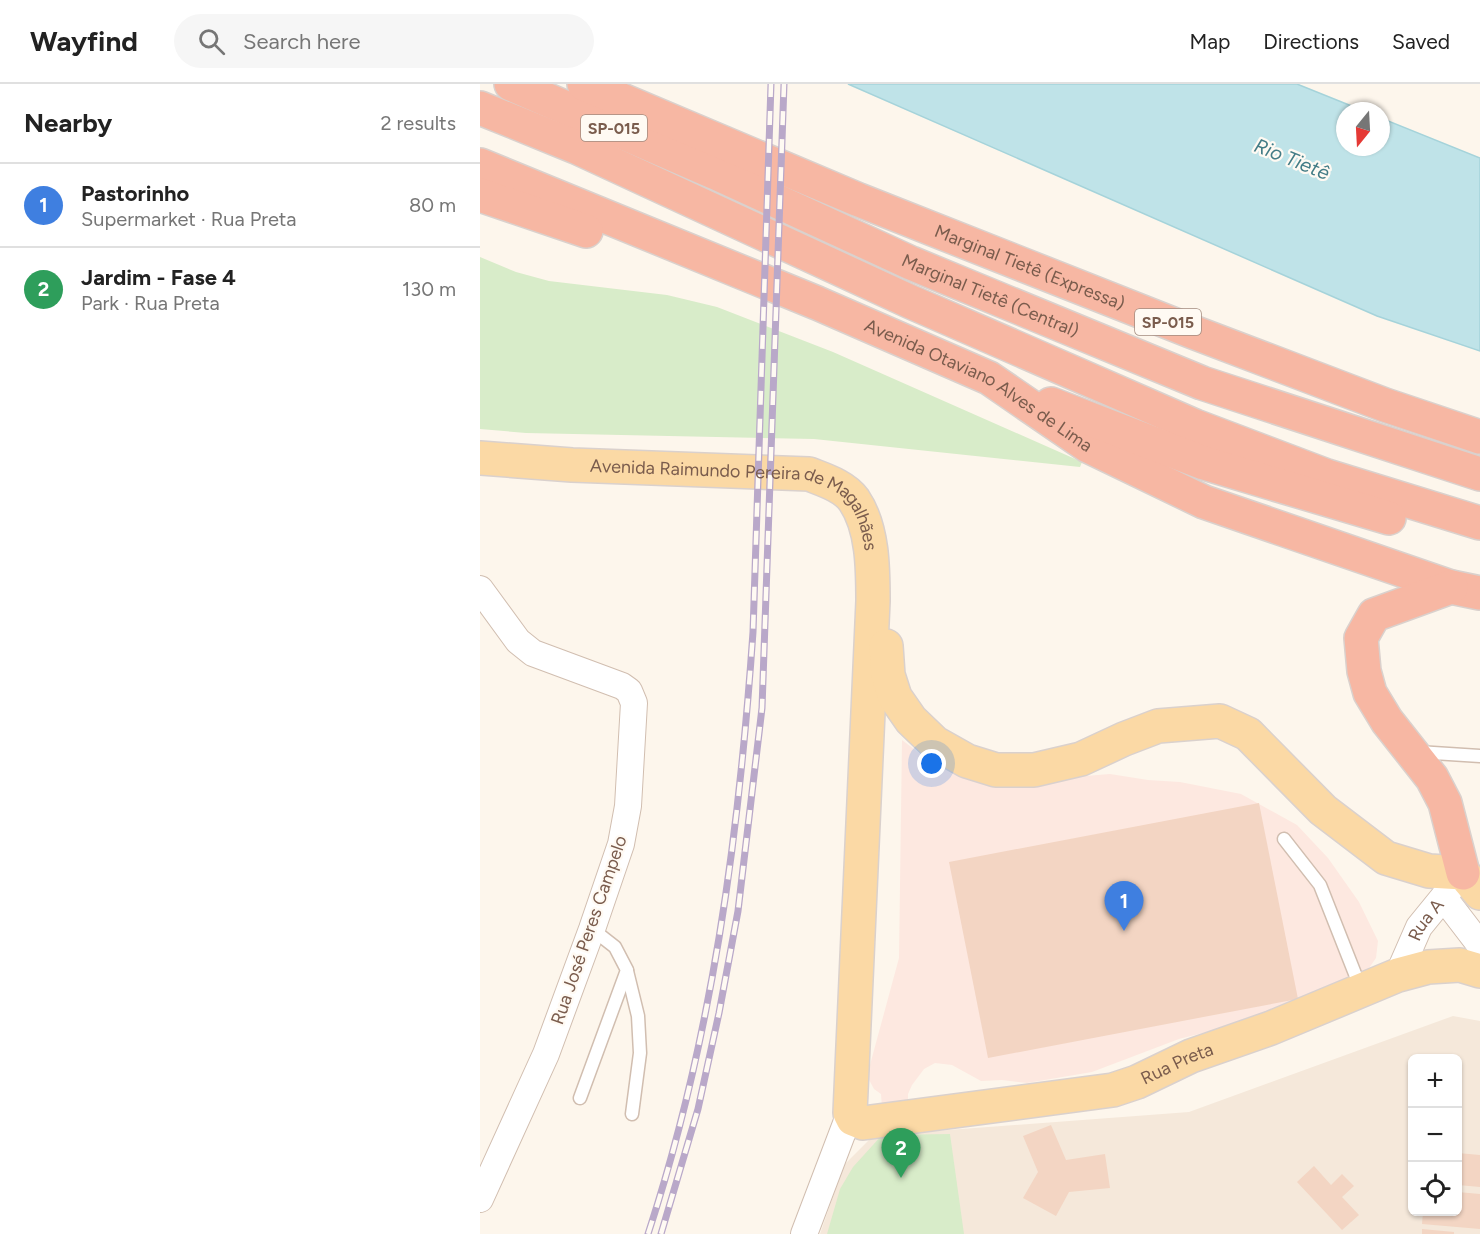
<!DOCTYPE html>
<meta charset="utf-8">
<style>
:root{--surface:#fff;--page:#f6f6f6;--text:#222;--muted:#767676;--line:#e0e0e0;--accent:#2563eb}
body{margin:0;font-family:Figtree,sans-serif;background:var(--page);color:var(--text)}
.controls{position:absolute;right:18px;bottom:18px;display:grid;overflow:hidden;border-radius:9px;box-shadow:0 2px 4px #0004}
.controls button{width:54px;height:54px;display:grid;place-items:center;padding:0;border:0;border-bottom:2px solid var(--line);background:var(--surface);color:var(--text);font:30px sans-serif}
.compass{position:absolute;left:856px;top:18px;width:54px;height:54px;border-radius:50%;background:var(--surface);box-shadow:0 2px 4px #0004;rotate:198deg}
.you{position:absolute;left:452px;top:680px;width:21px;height:21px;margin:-15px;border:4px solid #fff;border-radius:50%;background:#1a73e8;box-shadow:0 0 0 9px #1a73e833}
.badge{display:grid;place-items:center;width:39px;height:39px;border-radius:50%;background:var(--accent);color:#fff;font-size:20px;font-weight:700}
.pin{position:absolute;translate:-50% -50px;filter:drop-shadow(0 2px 3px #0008)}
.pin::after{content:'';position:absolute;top:32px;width:21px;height:18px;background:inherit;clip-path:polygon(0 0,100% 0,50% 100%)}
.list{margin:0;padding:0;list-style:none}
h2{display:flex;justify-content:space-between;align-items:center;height:78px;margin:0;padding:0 24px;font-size:26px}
h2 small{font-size:20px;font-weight:400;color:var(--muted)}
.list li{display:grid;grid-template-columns:39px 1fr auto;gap:18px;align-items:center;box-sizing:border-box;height:84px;padding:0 24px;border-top:2px solid var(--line)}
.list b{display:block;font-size:22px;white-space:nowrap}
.list p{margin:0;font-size:20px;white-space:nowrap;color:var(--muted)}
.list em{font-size:20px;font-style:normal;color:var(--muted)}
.icon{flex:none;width:33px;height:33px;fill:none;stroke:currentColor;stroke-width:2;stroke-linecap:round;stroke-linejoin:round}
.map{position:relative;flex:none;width:1000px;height:1150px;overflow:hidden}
header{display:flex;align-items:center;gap:36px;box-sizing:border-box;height:84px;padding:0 30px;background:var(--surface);border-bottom:2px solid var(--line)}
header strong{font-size:28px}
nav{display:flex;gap:33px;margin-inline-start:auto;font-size:21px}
.search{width:420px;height:54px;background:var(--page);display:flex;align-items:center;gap:15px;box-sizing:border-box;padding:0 21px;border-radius:33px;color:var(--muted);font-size:22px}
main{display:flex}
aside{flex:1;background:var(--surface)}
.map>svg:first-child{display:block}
</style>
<header>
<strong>Wayfind</strong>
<div class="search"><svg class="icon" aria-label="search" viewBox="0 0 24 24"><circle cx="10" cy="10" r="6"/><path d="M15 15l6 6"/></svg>Search here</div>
<nav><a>Map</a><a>Directions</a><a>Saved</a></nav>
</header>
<main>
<aside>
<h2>Nearby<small>2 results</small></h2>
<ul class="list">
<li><span class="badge" style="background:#3f7fe0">1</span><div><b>Pastorinho</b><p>Supermarket · Rua Preta</p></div><em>80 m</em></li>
<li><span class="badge" style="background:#2e9e5b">2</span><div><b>Jardim - Fase 4</b><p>Park · Rua Preta</p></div><em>130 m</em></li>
</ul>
</aside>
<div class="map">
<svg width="1000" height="1150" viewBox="0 0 1000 1150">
<rect width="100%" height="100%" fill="#fdf6ec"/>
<path fill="#f5e8da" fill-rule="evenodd" d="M973,932L1000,937V1150H340L364,1081L390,1055L402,1051L709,1028ZM932,974H978V1128H932Z"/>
<path fill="#fde8e0" d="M422,656L451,678L488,695L519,702L561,700L606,692L630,690L668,696L700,698L761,710L817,741L848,774L879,818L898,857L896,874L887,887L866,903L750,942L699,955L612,988L547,999L522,996L501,997L472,981L455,979L444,985L432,1001L428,1010V1024H402L401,1010L394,1005L387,992L419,874Z"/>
<g fill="#d8ecc9">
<path d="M0,173L36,188L69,197L187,211L237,223L353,268L602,378L600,383L334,355L46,349L0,345Z"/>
<path d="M470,1050L484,1150H347L360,1105L373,1083L402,1051Z"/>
</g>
<path fill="#bfe3e8" stroke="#a5d3da" stroke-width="1.5" d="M368,0H817L884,27H865V63H901V34L1000,74V267L897,232Z"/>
<g fill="#f3d5c3">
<path d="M779,719L818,915L508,974L469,778Z"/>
<path d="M571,1041L586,1076L625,1070L630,1104L589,1108L576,1132L543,1114L558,1088L543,1052Z"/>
<path d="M978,1069L1000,1071V1103L978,1101Z"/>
<path d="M834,1082L851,1101L862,1090L874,1102L862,1113L879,1131L862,1146L817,1098Z"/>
<path d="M978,1108L1000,1110V1145L942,1140L943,1128H978Z"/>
<path d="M942,1145L974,1148V1150H942Z"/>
</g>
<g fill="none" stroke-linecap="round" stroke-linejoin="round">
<defs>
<g id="lane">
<path d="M938,668L1000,672"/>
<path d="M804,755L840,801L881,905"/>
<path d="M147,887L158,932L160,969L152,1030"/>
<path d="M100,1014L147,886L135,863L112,845"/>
</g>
<g id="street">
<path d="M0,505L38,557L53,569L142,602L149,607L154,619L148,722L141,760L112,845L66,970L0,1115"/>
<path d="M964,814L1000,861"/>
<path id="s1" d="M918,891L939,843L983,789"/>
<path d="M324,1150L370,1029"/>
</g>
<g id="primary">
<path id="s2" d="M0,374L92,381L329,390C344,396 364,402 374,416C393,444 393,485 393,517L370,1029L373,1035L383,1039L633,1006L657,998L711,972L791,944L918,891L948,883L980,881L1000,887"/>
<path d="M406,562L408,591L415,613L431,636L455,659L487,677L516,686H554L601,675L644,655L678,642L740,637L768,650L843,726L906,774L949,787L983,789L1000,809"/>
</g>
<g id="highway">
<path id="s3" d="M31,0L236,89L431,179L722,299L1000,390"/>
<path id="s4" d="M104,0L379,116L713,248L905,321L1000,353"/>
<path d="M0,24L96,63L431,218L715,342L847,392L1000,439"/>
<path id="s5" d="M0,81L337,219L509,294L608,362L724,418L971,503L1000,509"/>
<path d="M0,111L106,147"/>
<path d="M571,320L724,379L909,434"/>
<path d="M971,503L894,531L881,554L884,587L890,609L907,637L952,694L965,719L983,789"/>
</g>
</defs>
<use href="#lane" stroke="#d1beb0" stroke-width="15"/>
<use href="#street" stroke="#d1beb0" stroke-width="28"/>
<use href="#primary" stroke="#dad1cd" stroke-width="36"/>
<use href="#highway" stroke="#dad1cd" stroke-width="36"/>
<use href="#lane" stroke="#fff" stroke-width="12"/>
<use href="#street" stroke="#fff" stroke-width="26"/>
<use href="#primary" stroke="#fbd9a5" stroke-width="33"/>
<use href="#highway" stroke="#f7b7a3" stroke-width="33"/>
<defs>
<g id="rail">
<path d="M168,1150C232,955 259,752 273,548L291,0"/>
<path d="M181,1150L218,1025L239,929L258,827L282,624L304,0"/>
</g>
</defs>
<use href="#rail" stroke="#b9a8c9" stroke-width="7"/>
<use href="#rail" stroke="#fffaf3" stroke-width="4.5" stroke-dasharray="14" stroke-linecap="butt"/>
</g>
<g text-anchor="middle" stroke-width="4.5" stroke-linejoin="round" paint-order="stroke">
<g fill="#fffaf3" stroke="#a28b7f" stroke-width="1.5">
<rect x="101" y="31" width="66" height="26" rx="4.5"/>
<rect x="655" y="225" width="66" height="26" rx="4.5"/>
</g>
<g font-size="16" font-weight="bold" fill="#7a5c4d">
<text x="134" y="50">SP-015</text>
<text x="688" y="244">SP-015</text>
</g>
<g font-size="18" fill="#7a5c4d" stroke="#fffaf3">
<text dy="6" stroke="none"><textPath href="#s4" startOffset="482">Marginal Tietê (Expressa)</textPath></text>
<text dy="6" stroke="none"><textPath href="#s3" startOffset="524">Marginal Tietê (Central)</textPath></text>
<text dy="6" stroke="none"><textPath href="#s5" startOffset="546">Avenida Otaviano Alves de Lima</textPath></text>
<text dy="6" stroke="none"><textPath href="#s2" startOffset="273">Avenida Raimundo Pereira de Magalhães</textPath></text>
<text dy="6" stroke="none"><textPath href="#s1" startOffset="62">Rua A</textPath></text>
<text transform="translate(109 846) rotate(-71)" y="6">Rua José Peres Campelo</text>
<text dy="6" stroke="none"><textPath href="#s2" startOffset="1338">Rua Preta</textPath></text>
</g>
<g font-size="20" font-style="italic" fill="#437c86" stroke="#fffaf3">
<text transform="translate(812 75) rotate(22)" y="7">Rio Tietê</text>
</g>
</g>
</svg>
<div class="controls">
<button>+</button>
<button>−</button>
<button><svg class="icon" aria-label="locate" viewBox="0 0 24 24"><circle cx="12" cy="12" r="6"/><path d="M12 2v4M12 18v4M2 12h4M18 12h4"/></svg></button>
</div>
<svg class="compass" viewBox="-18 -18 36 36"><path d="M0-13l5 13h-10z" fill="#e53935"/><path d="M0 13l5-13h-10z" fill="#767676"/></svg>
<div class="you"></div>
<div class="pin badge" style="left:644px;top:847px;background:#3f7fe0">1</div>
<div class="pin badge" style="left:421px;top:1094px;background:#2e9e5b">2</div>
</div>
</main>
